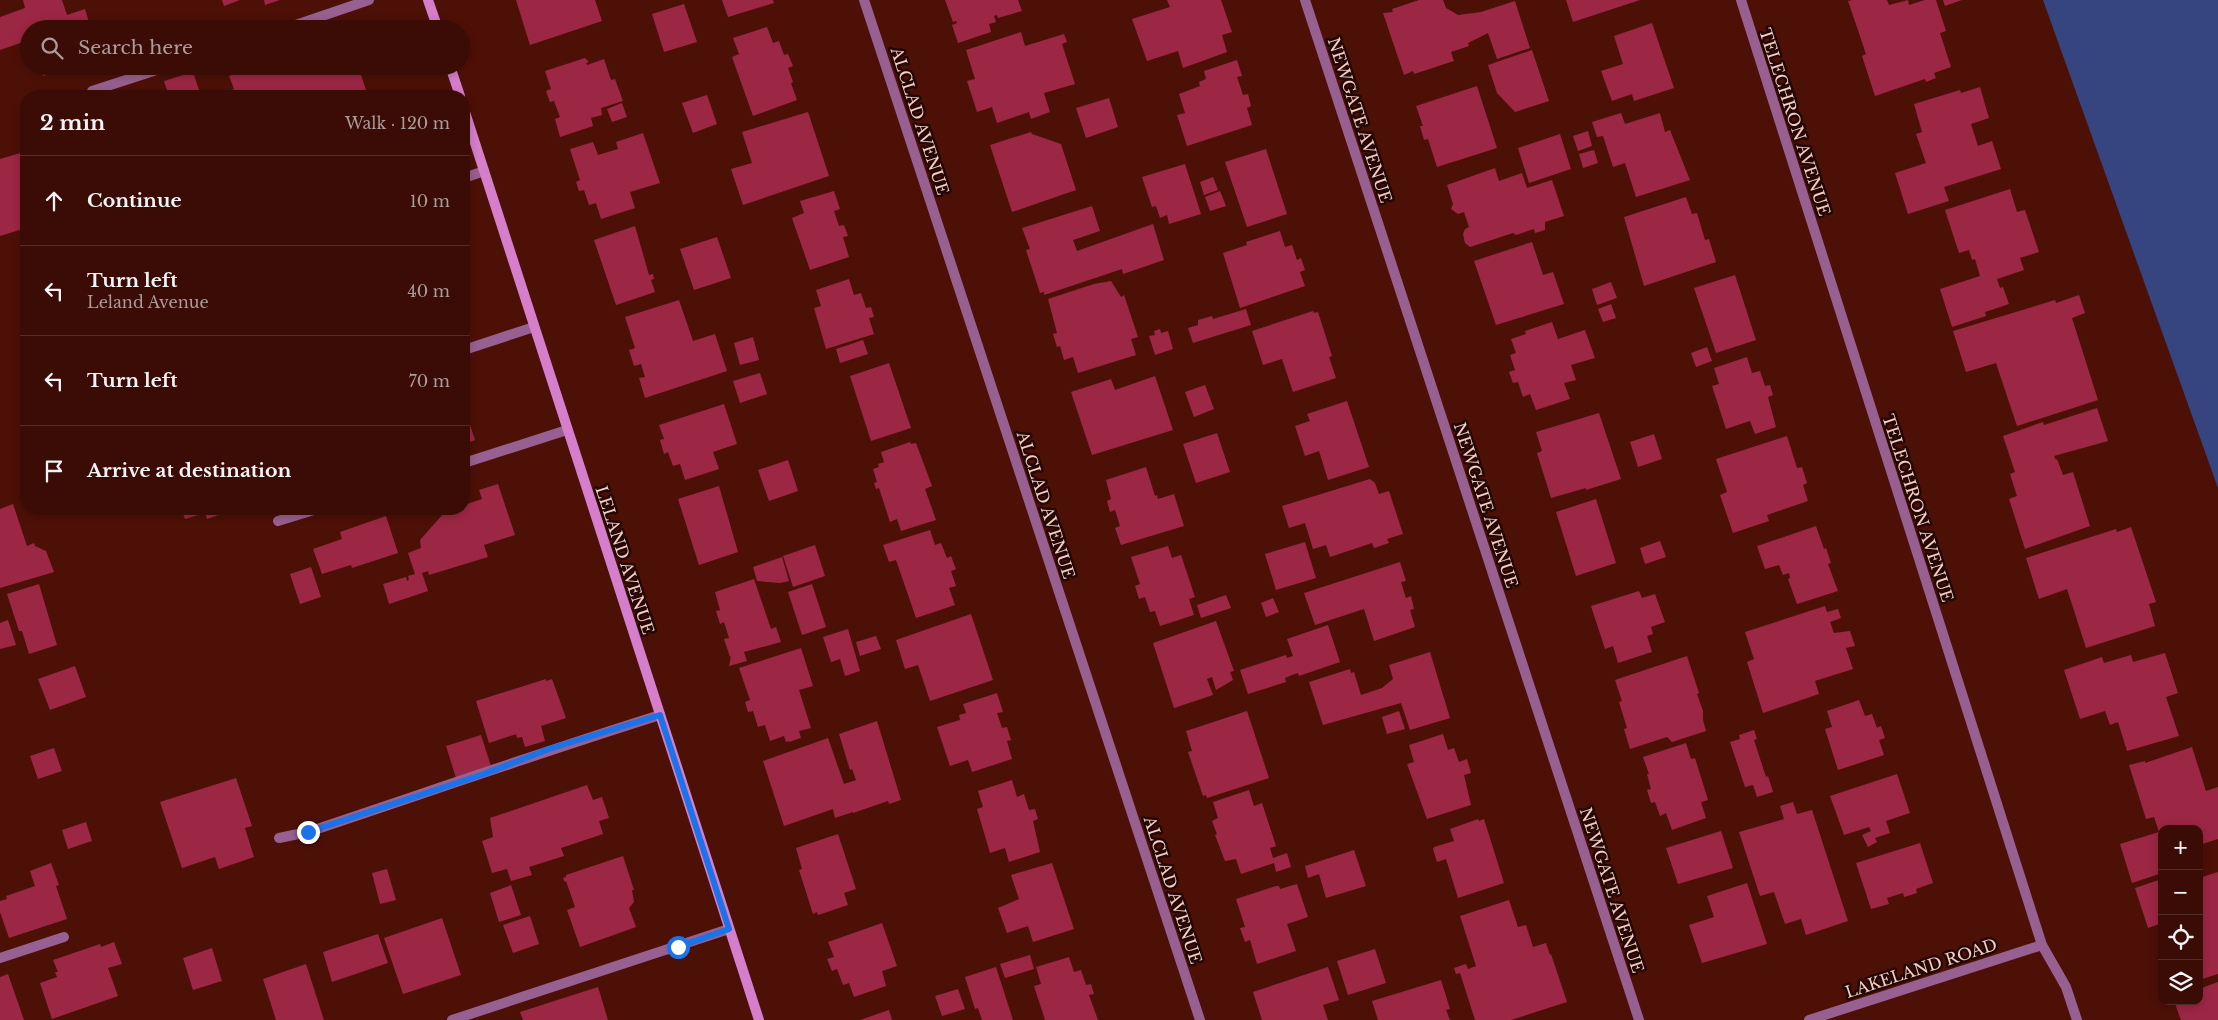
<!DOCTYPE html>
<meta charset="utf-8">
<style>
:root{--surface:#3a0c05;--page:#451a13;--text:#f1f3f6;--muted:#ab9b9a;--line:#542c27}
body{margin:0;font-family:"Libre Baskerville",serif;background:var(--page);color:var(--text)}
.controls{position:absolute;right:15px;bottom:15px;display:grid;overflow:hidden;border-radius:10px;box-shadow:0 2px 8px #0003}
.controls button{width:45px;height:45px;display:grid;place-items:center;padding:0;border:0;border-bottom:1px solid var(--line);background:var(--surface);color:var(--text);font:25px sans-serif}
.stop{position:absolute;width:15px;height:15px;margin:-11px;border:4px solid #1a73e8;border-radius:50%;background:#fff}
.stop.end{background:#1a73e8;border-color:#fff;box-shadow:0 1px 5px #0008}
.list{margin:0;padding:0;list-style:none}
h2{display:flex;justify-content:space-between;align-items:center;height:65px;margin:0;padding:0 20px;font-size:21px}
h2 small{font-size:16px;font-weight:400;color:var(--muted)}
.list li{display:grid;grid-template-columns:32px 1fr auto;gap:15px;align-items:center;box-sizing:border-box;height:90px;padding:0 20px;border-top:1px solid var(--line)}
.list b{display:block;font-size:19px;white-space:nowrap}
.list p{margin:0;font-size:16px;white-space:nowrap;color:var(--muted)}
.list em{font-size:16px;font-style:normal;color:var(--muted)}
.icon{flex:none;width:28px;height:28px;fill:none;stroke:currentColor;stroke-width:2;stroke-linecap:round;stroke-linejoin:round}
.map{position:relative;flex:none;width:2218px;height:1020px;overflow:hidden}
.search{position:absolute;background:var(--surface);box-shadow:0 2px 8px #0003;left:20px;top:20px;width:450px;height:55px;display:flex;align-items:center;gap:12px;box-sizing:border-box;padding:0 18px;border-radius:28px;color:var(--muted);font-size:19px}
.panel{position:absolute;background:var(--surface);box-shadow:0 2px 8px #0003;left:20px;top:90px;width:450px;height:425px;border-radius:20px}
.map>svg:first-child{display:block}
</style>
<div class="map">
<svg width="2218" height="1020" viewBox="0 0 2218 1020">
<rect width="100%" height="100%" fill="#4d1007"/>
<path fill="#36457f" d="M2043,0H2218V488Z"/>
<g fill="#9c2744">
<path d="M23,0H62L67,15L85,9L91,29H29V40L0,50V17L25,8Z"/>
<path d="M222,0H240L224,6Z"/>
<path d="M264,0H280L265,5Z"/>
<path d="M516,0H595L602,21L530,45Z"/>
<path d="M722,0H773L774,3L728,17Z"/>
<path d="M945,0H1018L1022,11L998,18L997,15L994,16L996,22L989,24L991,32L958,43L952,25L957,23L956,21L953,22Z"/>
<path d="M1167,0H1221L1232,32L1222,35L1227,52L1183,68L1178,51L1147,61L1132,19L1170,7Z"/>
<path d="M1419,0H1443L1446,8L1458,15L1481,12L1515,1L1530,48L1497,59L1488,33L1468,43L1469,46L1451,52L1454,61L1414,74L1413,71L1404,75L1383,13L1393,12L1392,9Z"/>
<path d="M1566,0H1640L1573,22Z"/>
<path d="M1852,0H1887L1889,5L1908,0L1909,5L1925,0H1936L1946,31L1940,33L1951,67L1934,73L1936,78L1926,82L1925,79L1875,96L1862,56L1866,54L1848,1Z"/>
<path d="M1943,0H1962L1945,6Z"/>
<path d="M684,4L697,42L664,52L652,14Z"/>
<path d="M163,22L165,29H145V28Z"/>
<path d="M1652,23L1674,88L1634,101L1632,94L1612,101L1601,71L1623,64L1614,36Z"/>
<path d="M767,27L773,43L779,41L784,55L788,54L793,66L788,68L793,82L791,83L797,100L753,116L732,57L739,54L733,38Z"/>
<path d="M1021,32L1025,46L1064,34L1067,42L1062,44L1075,84L1044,93L1050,112L1031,119L1029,112L997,123L992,107L977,112L967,81L975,79L966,50Z"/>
<path d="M1532,50L1549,101L1515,112L1497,93L1488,65Z"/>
<path d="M585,58L589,62L586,63L587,65L604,59L611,80L615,79L623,101L601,108L602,115L591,118L593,126L560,137L555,119L560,117L554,101L550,102L546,91L551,89L545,71Z"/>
<path d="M1237,60L1242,76L1237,77L1243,95L1248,94L1251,106L1247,108L1252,125L1187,146L1177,115L1185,113L1179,94L1200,86L1199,82L1206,79L1204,71Z"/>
<path d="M40,66H81L82,68L69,71V69L65,71L64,69L43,76Z"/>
<path d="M245,66H358L367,93L359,96H213L234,89L229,76L237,73L236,69Z"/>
<path d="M193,72L201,96H169L164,81Z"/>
<path d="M1477,86L1497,148L1437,167L1428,139L1424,140L1420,126H1423L1416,106Z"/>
<path d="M1980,87L1989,118L1971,124L1978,146L1992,141L2001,169L1944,187L1949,201L1908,214L1895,173L1926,163L1916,134L1922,132L1914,104L1960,90L1961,93Z"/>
<path d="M707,95L717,124L693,133L682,103Z"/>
<path d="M1109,98L1118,127L1086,138L1076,108Z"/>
<path d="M622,103L627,117L612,122L607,109Z"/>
<path d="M808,112L829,176L743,205L731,169L752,163L742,132Z"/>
<path d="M1621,113L1625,124L1660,113L1665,132L1670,130L1690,180L1636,197L1625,163L1613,167L1603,136L1597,137L1592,122Z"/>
<path d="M1588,131L1592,146L1578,151L1573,136Z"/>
<path d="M1031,132L1032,134L1061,144L1076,190L1012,212L990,145Z"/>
<path d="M643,133L660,183L630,192L635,208L601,219L596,203L589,205L584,190L579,191L576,182L580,180L570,149L593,142L598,155L618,149L616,142Z"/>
<path d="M1560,134L1571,169L1529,183L1518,148Z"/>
<path d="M1266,149L1287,214L1247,227L1225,162Z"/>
<path d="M1594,150L1598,163L1583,168L1579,154Z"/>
<path d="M24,152L26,190L22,191L25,201L24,202L26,210V228L0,236V159Z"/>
<path d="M1185,164L1201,214L1169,224L1167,215L1160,218L1156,206L1152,207L1142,177Z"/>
<path d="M1495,168L1499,181L1522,173L1527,188L1552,180L1564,216L1545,222V230L1535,233L1534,229L1516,235L1513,233L1470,247L1465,243L1463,234L1465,229L1469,227L1464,212L1458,214L1451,209L1453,204L1447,185Z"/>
<path d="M1213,177L1218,190L1204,195L1200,182Z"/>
<path d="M2010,189L2017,212L2025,210L2039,252L2020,258L2024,270L1997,279L2000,288L2003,287L2009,304L1985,312L1986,316L1952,327L1940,289L1980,276L1975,259L1972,260L1969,250L1959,253L1945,210Z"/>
<path d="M834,191L840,209L834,211L839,226L844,225L848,236L843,237L849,257L810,270L792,218L804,213L800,201Z"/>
<path d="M1220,191L1226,206L1210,211L1205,197Z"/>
<path d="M1686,197L1692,214L1697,213L1705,240L1709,239L1716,262L1644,286L1624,217Z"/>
<path d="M1092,206L1100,231L1073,240L1077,251L1153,224L1164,260L1123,274L1122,269L1044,295V292L1040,293L1026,250L1030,249L1022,228Z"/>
<path d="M635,226L649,275L653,274L654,279L651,280L655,292L616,305L594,240Z"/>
<path d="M1280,231L1285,247L1292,245L1297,260L1301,258L1305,270L1300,272L1305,286L1240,308L1223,253L1247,245L1246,242Z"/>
<path d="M717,237L731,278L694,290L680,249Z"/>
<path d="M1532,242L1543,275L1553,272L1564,304L1496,325L1474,261Z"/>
<path d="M1735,275L1756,340L1716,353L1694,288Z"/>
<path d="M849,279L854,295L861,293L866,308L871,307L874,317L869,318L874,334L826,349L814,308L821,306L816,290Z"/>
<path d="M1111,281L1121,297L1124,295L1138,337L1131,339L1136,355L1078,373L1073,357L1064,360L1060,346L1057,347L1053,334L1057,333L1048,299L1094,284Z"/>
<path d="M1611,282L1617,298L1597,305L1592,289Z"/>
<path d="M2079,295L2085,313L2072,318L2098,400L2017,426L1996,363L1966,372L1953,331L2055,300L2056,303Z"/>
<path d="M679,300L693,341L715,334L727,371L645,398L639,378L645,377L641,364L634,366L629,350L635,348L625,317Z"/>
<path d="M1611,304L1616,318L1603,322L1598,309Z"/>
<path d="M1246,309L1251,325L1193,343L1188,328L1198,325V320L1212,316L1213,319Z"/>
<path d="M1313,311L1314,313L1318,312L1332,356L1329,357L1336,378L1293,392L1282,359L1263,365L1252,331Z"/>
<path d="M1552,322L1558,339L1585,330L1595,358L1571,365L1576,380L1564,383L1570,399L1536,410L1530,394L1523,397L1518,382L1513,383L1509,372L1515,370L1510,355L1516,353L1511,339L1526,334L1525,331Z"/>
<path d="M1160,329L1161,333L1168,331L1173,349L1155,355L1149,336L1155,335L1154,331Z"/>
<path d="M753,337L759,360L740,365L734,343Z"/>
<path d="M863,340L868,354L840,363L836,349Z"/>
<path d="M1707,347L1712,361L1696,367L1691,353Z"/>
<path d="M1747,357L1752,373L1760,371L1765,386L1770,385L1773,395L1768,397L1776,427L1755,434L1750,421L1726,429L1712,386L1719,384L1714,368Z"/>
<path d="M889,363L911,428L871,441L850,376Z"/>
<path d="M760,373L767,394L740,403L733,381Z"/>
<path d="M1155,376L1173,430L1092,455L1071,392L1111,379L1115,390Z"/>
<path d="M1205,385L1214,409L1194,417L1185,392Z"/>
<path d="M464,387L469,403L464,405Z"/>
<path d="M1347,401L1369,467L1328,480L1319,451L1305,456L1295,426L1310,421L1307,414Z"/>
<path d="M724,404L737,444L713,452L719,469L685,480L680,464L673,466L668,452L664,454L660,440L664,439L659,425Z"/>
<path d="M464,407L475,440L464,444Z"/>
<path d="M2097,408L2108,441L2054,456L2056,460L2057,459L2063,475L2073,472L2090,526L2025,549L2009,499L2017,496L2010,474L2015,472L2003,436L2043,422L2044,425Z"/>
<path d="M1599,413L1621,479L1586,490V488L1551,498L1537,453L1542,451L1536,432Z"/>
<path d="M1217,433L1230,472L1196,483L1183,444Z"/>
<path d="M1654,434L1662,459L1638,467L1630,442Z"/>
<path d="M1787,436L1797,468L1802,467L1807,483L1803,485L1808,501L1767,515L1769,521L1733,533L1720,495L1727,492L1716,459Z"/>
<path d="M910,442L911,444L916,443L932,486L925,489L936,520L901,531L897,519L890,522L879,488L876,489L874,483L877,482L873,469L879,467L878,464L884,462L881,452Z"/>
<path d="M788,460L798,491L769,501L758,470Z"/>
<path d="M1146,467L1155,496L1157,495L1158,499L1174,494L1184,526L1121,545L1115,528L1120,526L1115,510L1110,512L1107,501L1111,499L1106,480Z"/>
<path d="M1370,479L1375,483L1379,494L1389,491L1403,534L1387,539L1389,543L1374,548L1372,543L1330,557L1326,545L1313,549L1305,523L1289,528L1282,506Z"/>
<path d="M498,484L515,535L484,545L488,557L429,575L428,571L422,573L428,591L389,604L383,584L406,577L407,581L409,580L408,576L415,574L408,553L421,548L420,540L443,514L442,512L452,509H464V505L482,499L479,490Z"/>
<path d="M719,486L738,552L699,565L678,499Z"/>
<path d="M1596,499L1616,563L1576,576L1556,512Z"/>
<path d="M13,504L27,546L34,543L35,546L46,551L54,572L0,588V509Z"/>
<path d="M181,509H236L207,519L205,513L185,519Z"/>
<path d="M386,516L398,553L352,568L351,565L322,574L313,549L342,539L340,532Z"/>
<path d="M1816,526L1824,549L1826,548L1831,563L1828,564L1838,591L1797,604L1788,579L1790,578L1789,573L1783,575L1779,565L1765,569L1757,546Z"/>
<path d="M2131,527L2156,602L2149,604L2155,626L2086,648L2067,589L2039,599L2026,558L2116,529L2117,532Z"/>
<path d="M930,530L935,545L941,543L947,558L951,556L956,569L951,571L956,586L949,588L955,605L916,618L896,560L889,562L883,545Z"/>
<path d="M1660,541L1666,557L1645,564L1640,548Z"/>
<path d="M1305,542L1316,578L1276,590L1265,554Z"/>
<path d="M815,545L825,576L793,587L783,556Z"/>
<path d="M1168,546L1172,558L1181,555L1195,597L1189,599L1194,615L1160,626L1155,611L1150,612L1145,597L1139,599L1135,586L1140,584L1131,557Z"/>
<path d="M782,557L789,581L780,583L757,581L753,567Z"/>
<path d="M1400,562L1406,581L1401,582L1406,598L1411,596L1414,609L1410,610L1415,627L1374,641L1364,609L1315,625L1304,593Z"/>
<path d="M311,567L321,597L300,604L290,574Z"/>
<path d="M754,579L771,629L776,627L781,642L744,652L747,661L729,666L731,656L730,657L724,639L729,638L724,622L720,624L716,611L720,610L715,592Z"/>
<path d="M39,584L57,645L29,654L22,631H19L7,594Z"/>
<path d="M812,584L826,627L802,635L788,592Z"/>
<path d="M1639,591L1642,598L1655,594L1665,622L1651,627L1653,634L1647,636L1652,652L1618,663L1613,646L1605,649L1591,606Z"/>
<path d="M1226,595L1231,608L1201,618L1197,605Z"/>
<path d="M1273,598L1279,612L1266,617L1261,603Z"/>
<path d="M1825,606L1827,612L1838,609L1841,618L1830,622L1834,633L1850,631L1855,646L1846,648L1853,669L1815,681L1819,694L1763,713L1747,662L1754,659L1745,632Z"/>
<path d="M971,614L993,680L930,701L918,665L905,669L896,640Z"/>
<path d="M8,620L16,645L0,649V623Z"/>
<path d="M1216,621L1234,671L1230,672L1233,680L1216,690L1212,677L1207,679L1213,695L1174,708L1153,643Z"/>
<path d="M1328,625L1340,662L1299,676L1298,673L1292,675L1285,678L1286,682L1248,694L1240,670L1286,655L1287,658L1293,656L1287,639Z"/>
<path d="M848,629L860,671L845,676L840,659L831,662L823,637Z"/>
<path d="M876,636L881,649L860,656L856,642Z"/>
<path d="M801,648L813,686L799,690L811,728L799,731L801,738L789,742V741L786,742L784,736L770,741L765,725L758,727L753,711L748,712L745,702L750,700L739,668Z"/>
<path d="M1430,652L1450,718L1410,730L1401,703L1323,725L1309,682L1350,669L1351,673L1354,672L1361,695L1382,688L1393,679L1389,665Z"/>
<path d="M2165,653L2178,693L2166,697L2179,736L2127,751L2118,722L2110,725L2105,711L2080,719L2064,670L2102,657L2104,663L2131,655L2133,662Z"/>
<path d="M1687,656L1699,693L1697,694L1703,711V720L1706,731L1672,742L1667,737L1630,749L1624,729L1627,728L1619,702L1622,701L1615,680Z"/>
<path d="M75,666L86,697L50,710L38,679Z"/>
<path d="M546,679V681L552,679L566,718L541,726L545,741L525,747L522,737L517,738L516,734L489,743L476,701Z"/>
<path d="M997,693L1003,712L997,713L1002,728L1007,727L1011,740L1007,741L1012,759L972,772L968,760L950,766L937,727L960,720L959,715L966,713L963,704Z"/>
<path d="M1859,700L1865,716L1872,714L1877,728L1881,726L1885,738L1879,740L1884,755L1838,770L1825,729L1832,727L1827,711Z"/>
<path d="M1247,711L1269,778L1207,798L1206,795L1203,796L1188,752L1192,751L1186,731Z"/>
<path d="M1399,711L1405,729L1387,734L1382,717Z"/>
<path d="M877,721L901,800L889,804L888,801L853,813V812L835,818L833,809L784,826L763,761L828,738L844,784L856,780L852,769L850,770L839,734Z"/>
<path d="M1754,730L1757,739L1754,740L1766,777L1768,776L1773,792L1757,797L1753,785L1745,787L1730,742L1740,739L1739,735Z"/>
<path d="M1443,734L1448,750L1454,748L1459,762L1467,759L1471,773L1464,775L1471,805L1427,819L1407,764L1414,762L1409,745Z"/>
<path d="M481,735L491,766L456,778L446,746Z"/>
<path d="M1686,743L1691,759L1695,758L1708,800L1701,802L1706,818L1672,830L1666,813L1660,816L1655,802L1651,803L1647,790L1651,789L1647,774H1649L1643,757Z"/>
<path d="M2192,747L2206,791L2218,787V839L2199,845V829H2162V873L2132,883L2120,844L2159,832L2154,817L2146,819L2129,765L2145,761V763Z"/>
<path d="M54,748L62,771L38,779L30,756Z"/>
<path d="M1897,774L1910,813L1886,821L1890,833L1875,838L1877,842L1868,847L1862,835L1871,831L1869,827L1844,835L1830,796Z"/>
<path d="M236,778L252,826L245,828L254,857L219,869L215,857L182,868L160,802Z"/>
<path d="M1012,780L1017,797L1024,794L1029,810L1035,809L1038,819L1033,821L1040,852L1009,862L1005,848L990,853L977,809L983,807L978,791Z"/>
<path d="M587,785L593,800L602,797L609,818L599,821L603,834L561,848L564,856L529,867L532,875L511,881L507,869L492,873L482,841L493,837L490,818Z"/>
<path d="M1249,790L1254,806L1262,803L1276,846L1270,848L1273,858L1287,853L1291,867L1276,872L1274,863L1241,874L1236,859L1225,861L1215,835L1217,834L1212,821L1218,818L1213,802Z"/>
<path d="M1793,802L1797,814L1812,810L1848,921L1806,935L1801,919L1785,924L1774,892L1760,896L1739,832L1784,819L1780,806Z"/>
<path d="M1478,819L1479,821L1484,819L1504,883L1458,898L1446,859L1437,862L1433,849L1434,847L1454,841L1450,829Z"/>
<path d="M86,822L92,841L68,849L62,830Z"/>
<path d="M1721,831L1733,868L1678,884L1666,848Z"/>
<path d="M838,834L856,889L844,893L848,905L818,915L817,912L813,914L799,870L802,869L796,848Z"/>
<path d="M1920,843L1933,883L1916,889L1917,893L1904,897L1903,893L1887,898L1889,904L1871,909L1856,863Z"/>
<path d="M1354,850L1366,886L1326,898L1319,874L1308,878L1305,866Z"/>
<path d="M623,856L634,890H632L634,902L629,908L636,927L580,947L567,910L575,907L566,881L565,882L563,878L566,877V875Z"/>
<path d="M51,863L59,885L56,886L67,919L9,938L0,912V901L7,899L6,896L35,886L30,871Z"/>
<path d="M1052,863L1074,929L1033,942L1028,926L1007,933L998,908L1019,899L1011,875Z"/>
<path d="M387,869L396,900L380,904L372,873Z"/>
<path d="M2218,872V974L2199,980V878Z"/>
<path d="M2162,879V923L2148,928L2135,888Z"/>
<path d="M1747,883L1767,944L1702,963L1689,925L1714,917L1707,896Z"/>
<path d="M1297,884L1308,917L1287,924L1296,951L1257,964L1250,940L1245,942L1240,928L1245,927L1236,899L1276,886H1279L1280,889Z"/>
<path d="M511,885L521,915L499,922L490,893Z"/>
<path d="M1509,900L1518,927L1526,925L1533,947L1546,943L1550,955L1551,954L1567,1002L1511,1020H1475L1460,973L1456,974L1454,968L1466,964L1468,969L1476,966L1460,916Z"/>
<path d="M530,916L539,944L513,953L503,925Z"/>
<path d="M442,918L461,975L403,994L384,938Z"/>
<path d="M882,923L897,966L882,971L886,986L854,997L849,983L843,985L837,969L832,971L827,959L834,957L828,942Z"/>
<path d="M378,934L388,963L332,982L323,952Z"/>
<path d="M114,942L122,964L108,968L118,996L52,1019L40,983L57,977L55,972H58L53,960L100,944L101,947Z"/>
<path d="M212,948L222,981L193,990L183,958Z"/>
<path d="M1375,949L1386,983L1348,995L1337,961Z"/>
<path d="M1030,955L1034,969L1005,978L1000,964Z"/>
<path d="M1069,957L1074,972L1081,970L1086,985L1091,984L1094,994L1089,995L1098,1020H1045L1034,986L1041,984L1036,967Z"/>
<path d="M306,964L324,1020H276L263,979Z"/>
<path d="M996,967L1013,1020H982L978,1008L975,1009L965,977Z"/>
<path d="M1328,967L1339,1000L1323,1005L1328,1020H1262L1253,992Z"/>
<path d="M8,974L24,1020H0V977Z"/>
<path d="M1441,980L1450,1009L1446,1010L1450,1020H1378L1372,1001Z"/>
<path d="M2218,982V1020H2181L2174,1001H2199V989Z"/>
<path d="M598,987L608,1020H523L520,1012Z"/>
<path d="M958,989L965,1009L942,1016L935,996Z"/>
<path d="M889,1010L892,1020H860Z"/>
</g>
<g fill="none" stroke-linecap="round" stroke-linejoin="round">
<g stroke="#976090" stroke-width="10">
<path d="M284,29L369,0"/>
<path d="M92,91L169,66"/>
<path d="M464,178L484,171"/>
<path d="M464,350L534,327"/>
<path d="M464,463L567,430"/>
<path d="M278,521L317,509"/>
<path d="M279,838L308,832C425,793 542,752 660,715"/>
<path d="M0,958L64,937"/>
<path d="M452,1020L729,929"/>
</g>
<g stroke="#976090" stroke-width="10">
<path d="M864,0L1200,1020"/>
<path d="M1305,0L1639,1020"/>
<path d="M1741,0L2042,945L2066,987L2077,1020"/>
<path d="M1809,1020L2042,945"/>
</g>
<g stroke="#d57ecb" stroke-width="10">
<path d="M428,0L438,29"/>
<path d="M450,66L460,96"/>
<path d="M464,109L759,1020"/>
</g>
</g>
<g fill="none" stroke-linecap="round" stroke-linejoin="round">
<path stroke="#1a73e8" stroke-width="6" d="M308,832L484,774L549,749L660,715L729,929L678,947"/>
</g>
<g text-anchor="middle" stroke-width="5" stroke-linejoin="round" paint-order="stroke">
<g font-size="16" fill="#f5cdc5" stroke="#230805">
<text transform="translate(1360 120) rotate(72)" y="6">NEWGATE AVENUE</text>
<text transform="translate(920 121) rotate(72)" y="6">ALCLAD AVENUE</text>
<text transform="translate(1795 122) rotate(72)" y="6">TELECHRON AVENUE</text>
<text transform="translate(1046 505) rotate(72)" y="6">ALCLAD AVENUE</text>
<text transform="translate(1486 505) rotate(72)" y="6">NEWGATE AVENUE</text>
<text transform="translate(1918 508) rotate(72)" y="6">TELECHRON AVENUE</text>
<text transform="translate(625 560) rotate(72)" y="6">LELAND AVENUE</text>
<text transform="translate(1173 890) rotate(72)" y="6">ALCLAD AVENUE</text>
<text transform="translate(1612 890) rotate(72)" y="6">NEWGATE AVENUE</text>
<text transform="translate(1921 968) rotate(-18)" y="6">LAKELAND ROAD</text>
</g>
</g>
</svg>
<div class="controls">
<button>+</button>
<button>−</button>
<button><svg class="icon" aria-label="locate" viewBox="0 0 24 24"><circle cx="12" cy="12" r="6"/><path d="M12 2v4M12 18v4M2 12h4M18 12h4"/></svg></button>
<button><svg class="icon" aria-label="layers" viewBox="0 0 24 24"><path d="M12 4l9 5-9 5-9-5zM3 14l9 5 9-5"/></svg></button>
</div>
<div class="stop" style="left:678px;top:947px"></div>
<div class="stop end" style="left:308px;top:832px"></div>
<div class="search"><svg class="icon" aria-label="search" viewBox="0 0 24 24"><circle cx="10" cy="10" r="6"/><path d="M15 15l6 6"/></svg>Search here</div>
<section class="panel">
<h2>2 min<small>Walk · 120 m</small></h2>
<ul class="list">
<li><svg class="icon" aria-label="ahead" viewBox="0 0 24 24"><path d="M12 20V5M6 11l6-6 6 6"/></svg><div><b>Continue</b></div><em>10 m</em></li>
<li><svg class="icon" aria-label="left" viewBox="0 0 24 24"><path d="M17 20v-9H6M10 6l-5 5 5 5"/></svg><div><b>Turn left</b><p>Leland Avenue</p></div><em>40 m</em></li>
<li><svg class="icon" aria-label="left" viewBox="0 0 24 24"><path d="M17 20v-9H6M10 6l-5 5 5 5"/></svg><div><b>Turn left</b></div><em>70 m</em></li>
<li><svg class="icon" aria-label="arrive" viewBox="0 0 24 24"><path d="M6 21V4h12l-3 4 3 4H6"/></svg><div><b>Arrive at destination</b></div></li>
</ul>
</section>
</div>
